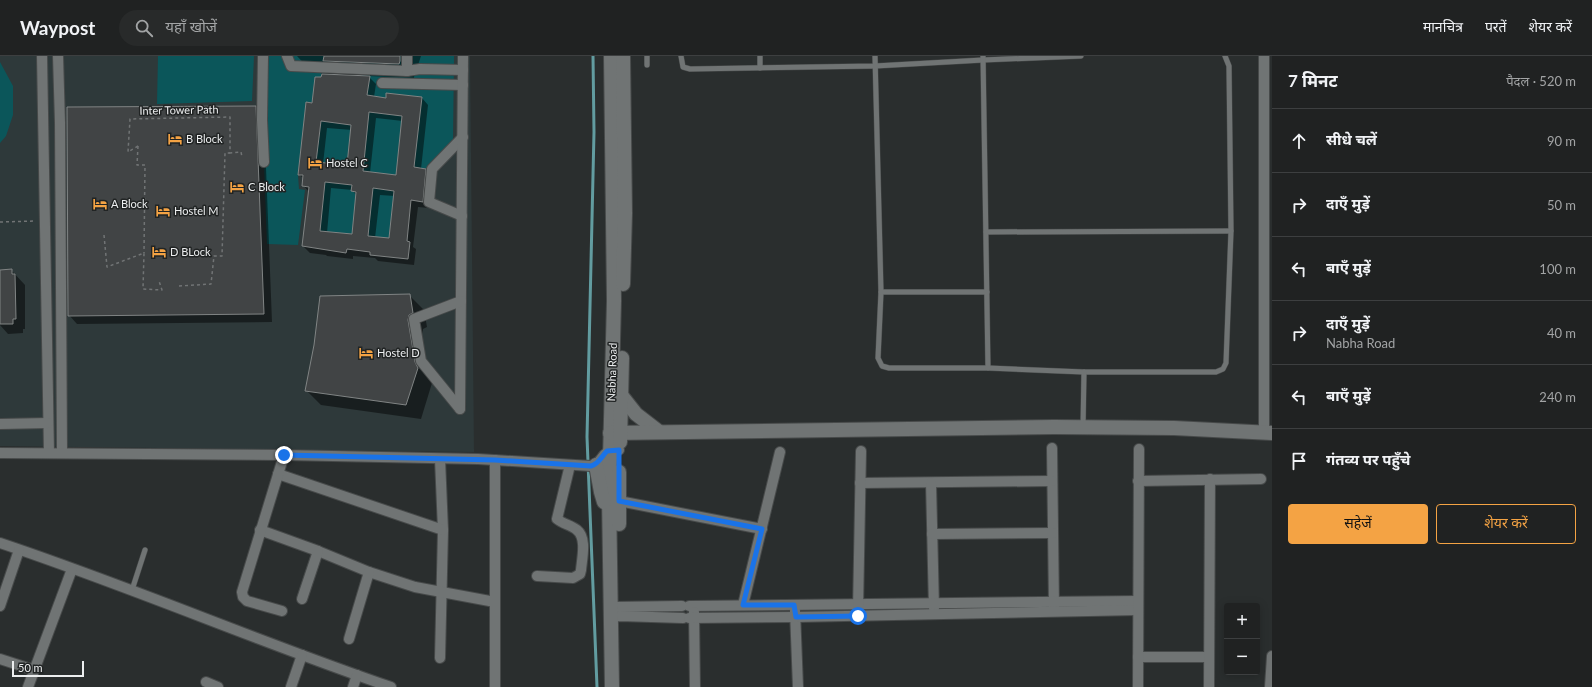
<!DOCTYPE html>
<html lang="hi">
<meta charset="utf-8">
<style>
:root{--surface:#202222;--page:#282a2a;--text:#f1f3f6;--muted:#a2a4a5;--line:#3d3f40;--accent:#f4a344}
body{margin:0;font-family:Lato,"Noto Sans Devanagari",sans-serif;background:var(--page);color:var(--text)}
.controls{position:absolute;right:12px;bottom:12px;display:grid;overflow:hidden;border-radius:4px;box-shadow:0 2px 10px #0003}
.controls button{width:36px;height:36px;display:grid;place-items:center;padding:0;border:0;border-bottom:1px solid var(--line);background:var(--surface);color:var(--text);font:20px sans-serif}
.scale{position:absolute;left:12px;bottom:10px;width:72px;box-sizing:border-box;padding-left:4px;border:2px solid #eceeef;border-top:0;font-size:11px;line-height:14px;white-space:nowrap;color:#eceeef;-webkit-text-stroke:3px #212424;paint-order:stroke}
.stop{position:absolute;width:12px;height:12px;margin:-9px;border:3px solid #1a73e8;border-radius:50%;background:#fff}
.stop.end{background:#1a73e8;border-color:#fff;box-shadow:0 1px 4px #0008}
.list{margin:0;padding:0;list-style:none}
h2{display:flex;justify-content:space-between;align-items:center;height:52px;margin:0;padding:0 16px;font-size:17px}
h2 small{font-size:13px;font-weight:400;color:var(--muted)}
.list li{display:grid;grid-template-columns:26px 1fr auto;gap:12px;align-items:center;box-sizing:border-box;height:64px;padding:0 16px;border-top:1px solid var(--line)}
.list b{display:block;font-size:15px;white-space:nowrap}
.list p{margin:0;font-size:13px;white-space:nowrap;color:var(--muted)}
.list em{font-size:13px;font-style:normal;color:var(--muted)}
.actions{display:flex;gap:8px;padding:12px 16px}
.actions a{flex:1;padding:9px 0;border:1px solid var(--accent);border-radius:4px;text-align:center;font-size:14px;color:var(--accent)}
.actions .main{background:var(--accent);color:#111}
.icon{flex:none;width:22px;height:22px;fill:none;stroke:currentColor;stroke-width:2;stroke-linecap:round;stroke-linejoin:round}
.map{position:relative;flex:none;width:1272px;height:631px;overflow:hidden}
header{display:flex;align-items:center;gap:24px;box-sizing:border-box;height:56px;padding:0 20px;background:var(--surface);border-bottom:1px solid var(--line)}
header strong{font-size:19px}
nav{display:flex;gap:22px;margin-inline-start:auto;font-size:14px}
.search{width:280px;height:36px;background:var(--page);display:flex;align-items:center;gap:10px;box-sizing:border-box;padding:0 14px;border-radius:22px;color:var(--muted);font-size:15px}
main{display:flex}
aside{flex:1;background:var(--surface)}
.map>svg:first-child{display:block}
</style>
<header>
<strong>Waypost</strong>
<div class="search"><svg class="icon" aria-label="search" viewBox="0 0 24 24"><circle cx="10" cy="10" r="6"/><path d="M15 15l6 6"/></svg>यहाँ खोजें</div>
<nav><a>मानचित्र</a><a>परतें</a><a>शेयर करें</a></nav>
</header>
<main>
<div class="map">
<svg width="1272" height="631" viewBox="0 0 1272 631">
<rect width="100%" height="100%" fill="#2a2e2e"/>
<path fill="#2e393a" d="M0,0H470L474,396L0,390Z"/>
<g fill="#0b565a">
<path d="M158,0H254L252,45L157,48Z"/>
<path d="M267,0H454L453,85L428,113L414,111L422,41L386,37V42L367,39L369,24L361,23L362,18L322,14L321,21H315L313,34L318,47L306,46L298,119L299,133L305,134L298,189L267,188L264,106Z"/>
<path d="M0,6L13,30V59L6,80L0,87Z"/>
<path d="M369,56L402,60L396,119L363,115Z"/>
<path d="M321,65L351,69L347,109L316,106Z"/>
<path d="M325,126L352,129L351,135L356,136L352,178L320,175Z"/>
<path d="M373,132L394,135L389,182L368,180Z"/>
</g>
<g fill="#0007" fill-rule="evenodd">
<path d="M297,0H421L418,9L415,12L414,22L368,20L376,28L374,41L386,43L422,42L428,49L421,113L425,114L432,120L429,152L418,151L413,191L416,193L414,209L378,205L375,202L353,200V203L327,200L326,199L310,197L303,190L309,136L303,129L304,123L299,118L313,48L322,22L331,19V18L311,15ZM376,62L403,65L397,120L370,117ZM327,72L352,74L347,110L323,108ZM331,132L352,134L357,140L353,179L327,177ZM380,139L395,140L390,183L375,182Z"/>
<path d="M255,51L264,60L272,266L77,268L69,259Z"/>
<path d="M11,214L25,229V273H23V277L8,278L0,269V215Z"/>
<path d="M409,239L424,254L427,271L423,273L422,279L429,322L432,327L421,363L321,349L306,334Z"/>
</g>
<g fill="none" stroke-linecap="round" stroke-linejoin="round">
<path stroke="#629ca0" stroke-width="3" d="M593,0L594,76L587,381L597,631"/>
</g>
<g fill="#414445" stroke="#808484" fill-rule="evenodd">
<path d="M324,0H400V5L399,8L323,5Z"/>
<path d="M322,18L370,20L367,39L386,42V37L422,41L414,111L426,113L423,146L411,144L407,185L410,186L408,203L370,199V196L347,193L346,197L302,190L309,131L302,130L303,119H298L306,46L312,47L315,21H321ZM369,56L402,60L396,119L363,115ZM321,65L351,69L347,109L316,106ZM325,126L352,129L351,135L356,136L352,178L320,175ZM373,132L394,135L389,182L368,180Z"/>
<path d="M256,50L264,258L68,260L67,51Z"/>
<path d="M12,213V218H15L16,263H13V268H0V214Z"/>
<path d="M410,238L413,257L409,259L408,264L415,306L418,312L406,349L305,335L314,289L320,240Z"/>
</g>
<g fill="none" stroke-linecap="round" stroke-linejoin="round">
<defs>
<g id="lane">
<path d="M647,0V9"/>
<path d="M681,0L683,11L690,13L875,10L983,4L1081,0"/>
<path d="M875,0L881,236L878,302L882,310L889,312H988L1084,316H1216L1223,313L1226,307L1231,175L1229,10L1225,0"/>
<path d="M983,0L988,312"/>
<path d="M760,12V0"/>
<path d="M986,176L1231,175"/>
<path d="M881,236H987"/>
<path d="M1083,371L1084,316"/>
<path d="M132,534L145,494"/>
</g>
<g id="street">
<path d="M42,0L49,397"/>
<path d="M58,0L60,67L62,397"/>
<path d="M263,0L262,64L264,106"/>
<path d="M287,0L291,10L407,15L420,13L463,14"/>
<path d="M407,0V15"/>
<path d="M1264,0V378"/>
<path d="M382,27L463,29"/>
<path d="M462,160L429,146L432,113L463,81"/>
<path d="M460,353L463,0"/>
<path d="M460,353L421,305L414,263L461,245"/>
<path d="M0,368L48,367"/>
<path d="M1052,392L1054,552"/>
<path d="M0,397L284,399L478,403L591,410C607,405 596,396 619,394"/>
<path d="M440,403L443,474L440,602"/>
<path d="M278,418L443,474"/>
<path d="M1138,425L1261,423"/>
<path d="M860,427L1052,425"/>
<path d="M931,427L934,552"/>
<path d="M619,445L762,473"/>
<path d="M260,474L318,495L369,516L415,531L495,546"/>
<path d="M932,478L1053,477"/>
<path d="M0,487C132,531 259,586 391,631"/>
<path d="M537,520L573,522L580,518L581,514C582,502 587,482 577,474C571,469 563,468 557,463L570,409"/>
<path d="M302,543L318,495"/>
<path d="M743,549L780,396"/>
<path d="M0,550L19,494"/>
<path d="M689,550L1137,545"/>
<path d="M611,551L682,550"/>
<path d="M858,554L861,395"/>
<path d="M282,555L247,545L243,541L242,536L284,399"/>
<path d="M795,555L798,631"/>
<path d="M694,556L695,631"/>
<path d="M611,561L620,560L683,562"/>
<path d="M689,562L796,561L1138,554"/>
<path d="M349,583L369,516"/>
<path d="M1138,601H1209"/>
<path d="M0,603L34,614"/>
<path d="M206,626L218,631"/>
<path d="M28,631L72,513"/>
<path d="M291,631L302,599"/>
<path d="M353,631L357,619"/>
<path d="M495,631V404"/>
<path d="M1138,631L1139,393"/>
<path d="M1209,631L1210,423"/>
<path d="M1270,631L1272,600"/>
</g>
<g id="secondary">
<path d="M611,0L614,245L609,442L612,631"/>
<path d="M623,0L625,157L623,228"/>
<path d="M621,339L636,358L658,375"/>
<path d="M610,377L1054,371L1174,372L1272,377"/>
<path d="M620,386L622,302"/>
<path d="M596,409L601,436L604,446"/>
<path d="M619,468V416"/>
</g>
</defs>
<use href="#lane" stroke="#474a4a" stroke-width="6"/>
<use href="#street" stroke="#474a4a" stroke-width="12"/>
<use href="#secondary" stroke="#474a4a" stroke-width="16"/>
<g stroke="#717475" stroke-width="1.5" stroke-dasharray="3 3" stroke-linecap="butt">
<path d="M138,90L128,96L130,63L230,61V97L241,96L242,101"/>
<path d="M138,90L137,109H145L144,197"/>
<path d="M0,166L35,165"/>
<path d="M104,179L107,211L144,197L143,233L162,234L159,225"/>
<path d="M179,230L211,228L214,200H222L225,97H230"/>
</g>
<use href="#lane" stroke="#707474" stroke-width="5"/>
<use href="#street" stroke="#707474" stroke-width="10"/>
<use href="#secondary" stroke="#707474" stroke-width="14"/>
</g>
<g fill="none" stroke-linecap="round" stroke-linejoin="round">
<path stroke="#1a73e8" stroke-width="5" d="M284,399L495,404L591,410C599,408 601,401 607,395L619,394V445L762,473L743,549H794L796,561L858,560"/>
</g>
<defs>
<symbol id="hotel-bare" viewBox="-9 -9 18 18"><path d="M-6-4.5h1.5V1H6V5H4.5V3h-9V5H-6ZM-4 0a1.8 1.8 0 1 1 3.6 0ZM.5 0V-2.5h3Q6-2.5 6 0Z" fill="#f4a344" stroke="#212424" stroke-width="2.5" paint-order="stroke"/></symbol>
</defs>
<g fill-rule="evenodd">
<use href="#hotel-bare" x="165" y="73" width="20" height="20"/>
<use href="#hotel-bare" x="305" y="97" width="20" height="20"/>
<use href="#hotel-bare" x="227" y="121" width="20" height="20"/>
<use href="#hotel-bare" x="90" y="138" width="20" height="20"/>
<use href="#hotel-bare" x="153" y="145" width="20" height="20"/>
<use href="#hotel-bare" x="149" y="186" width="20" height="20"/>
<use href="#hotel-bare" x="356" y="287" width="20" height="20"/>
</g>
<g text-anchor="middle" stroke-width="3" stroke-linejoin="round" paint-order="stroke">
<g font-size="11" fill="#eceeef" stroke="#212424">
<text transform="translate(179 54) rotate(-1)" y="4">Inter Tower Path</text>
<text transform="translate(612 316) rotate(-88)" y="4">Nabha Road</text>
</g>
<g font-size="11" fill="#eceeef" stroke="#212424" text-anchor="start">
<text x="186" y="87">B Block</text>
<text x="326" y="111">Hostel C</text>
<text x="248" y="135">C Block</text>
<text x="111" y="152">A Block</text>
<text x="174" y="159">Hostel M</text>
<text x="170" y="200">D BLock</text>
<text x="377" y="301">Hostel D</text>
</g>
</g>
</svg>
<div class="controls">
<button>+</button>
<button>−</button>
</div>
<div class="scale">50 m</div>
<div class="stop" style="left:858px;top:560px"></div>
<div class="stop end" style="left:284px;top:399px"></div>
</div>
<aside>
<h2>7 मिनट<small>पैदल · 520 m</small></h2>
<ul class="list">
<li><svg class="icon" aria-label="ahead" viewBox="0 0 24 24"><path d="M12 20V5M6 11l6-6 6 6"/></svg><div><b>सीधे चलें</b></div><em>90 m</em></li>
<li><svg class="icon" aria-label="right" viewBox="0 0 24 24"><path d="M7 20v-9h11M14 6l5 5-5 5"/></svg><div><b>दाएँ मुड़ें</b></div><em>50 m</em></li>
<li><svg class="icon" aria-label="left" viewBox="0 0 24 24"><path d="M17 20v-9H6M10 6l-5 5 5 5"/></svg><div><b>बाएँ मुड़ें</b></div><em>100 m</em></li>
<li><svg class="icon" aria-label="right" viewBox="0 0 24 24"><path d="M7 20v-9h11M14 6l5 5-5 5"/></svg><div><b>दाएँ मुड़ें</b><p>Nabha Road</p></div><em>40 m</em></li>
<li><svg class="icon" aria-label="left" viewBox="0 0 24 24"><path d="M17 20v-9H6M10 6l-5 5 5 5"/></svg><div><b>बाएँ मुड़ें</b></div><em>240 m</em></li>
<li><svg class="icon" aria-label="arrive" viewBox="0 0 24 24"><path d="M6 21V4h12l-3 4 3 4H6"/></svg><div><b>गंतव्य पर पहुँचे</b></div></li>
</ul>
<div class="actions"><a class="main">सहेजें</a><a>शेयर करें</a></div>
</aside>
</main>
